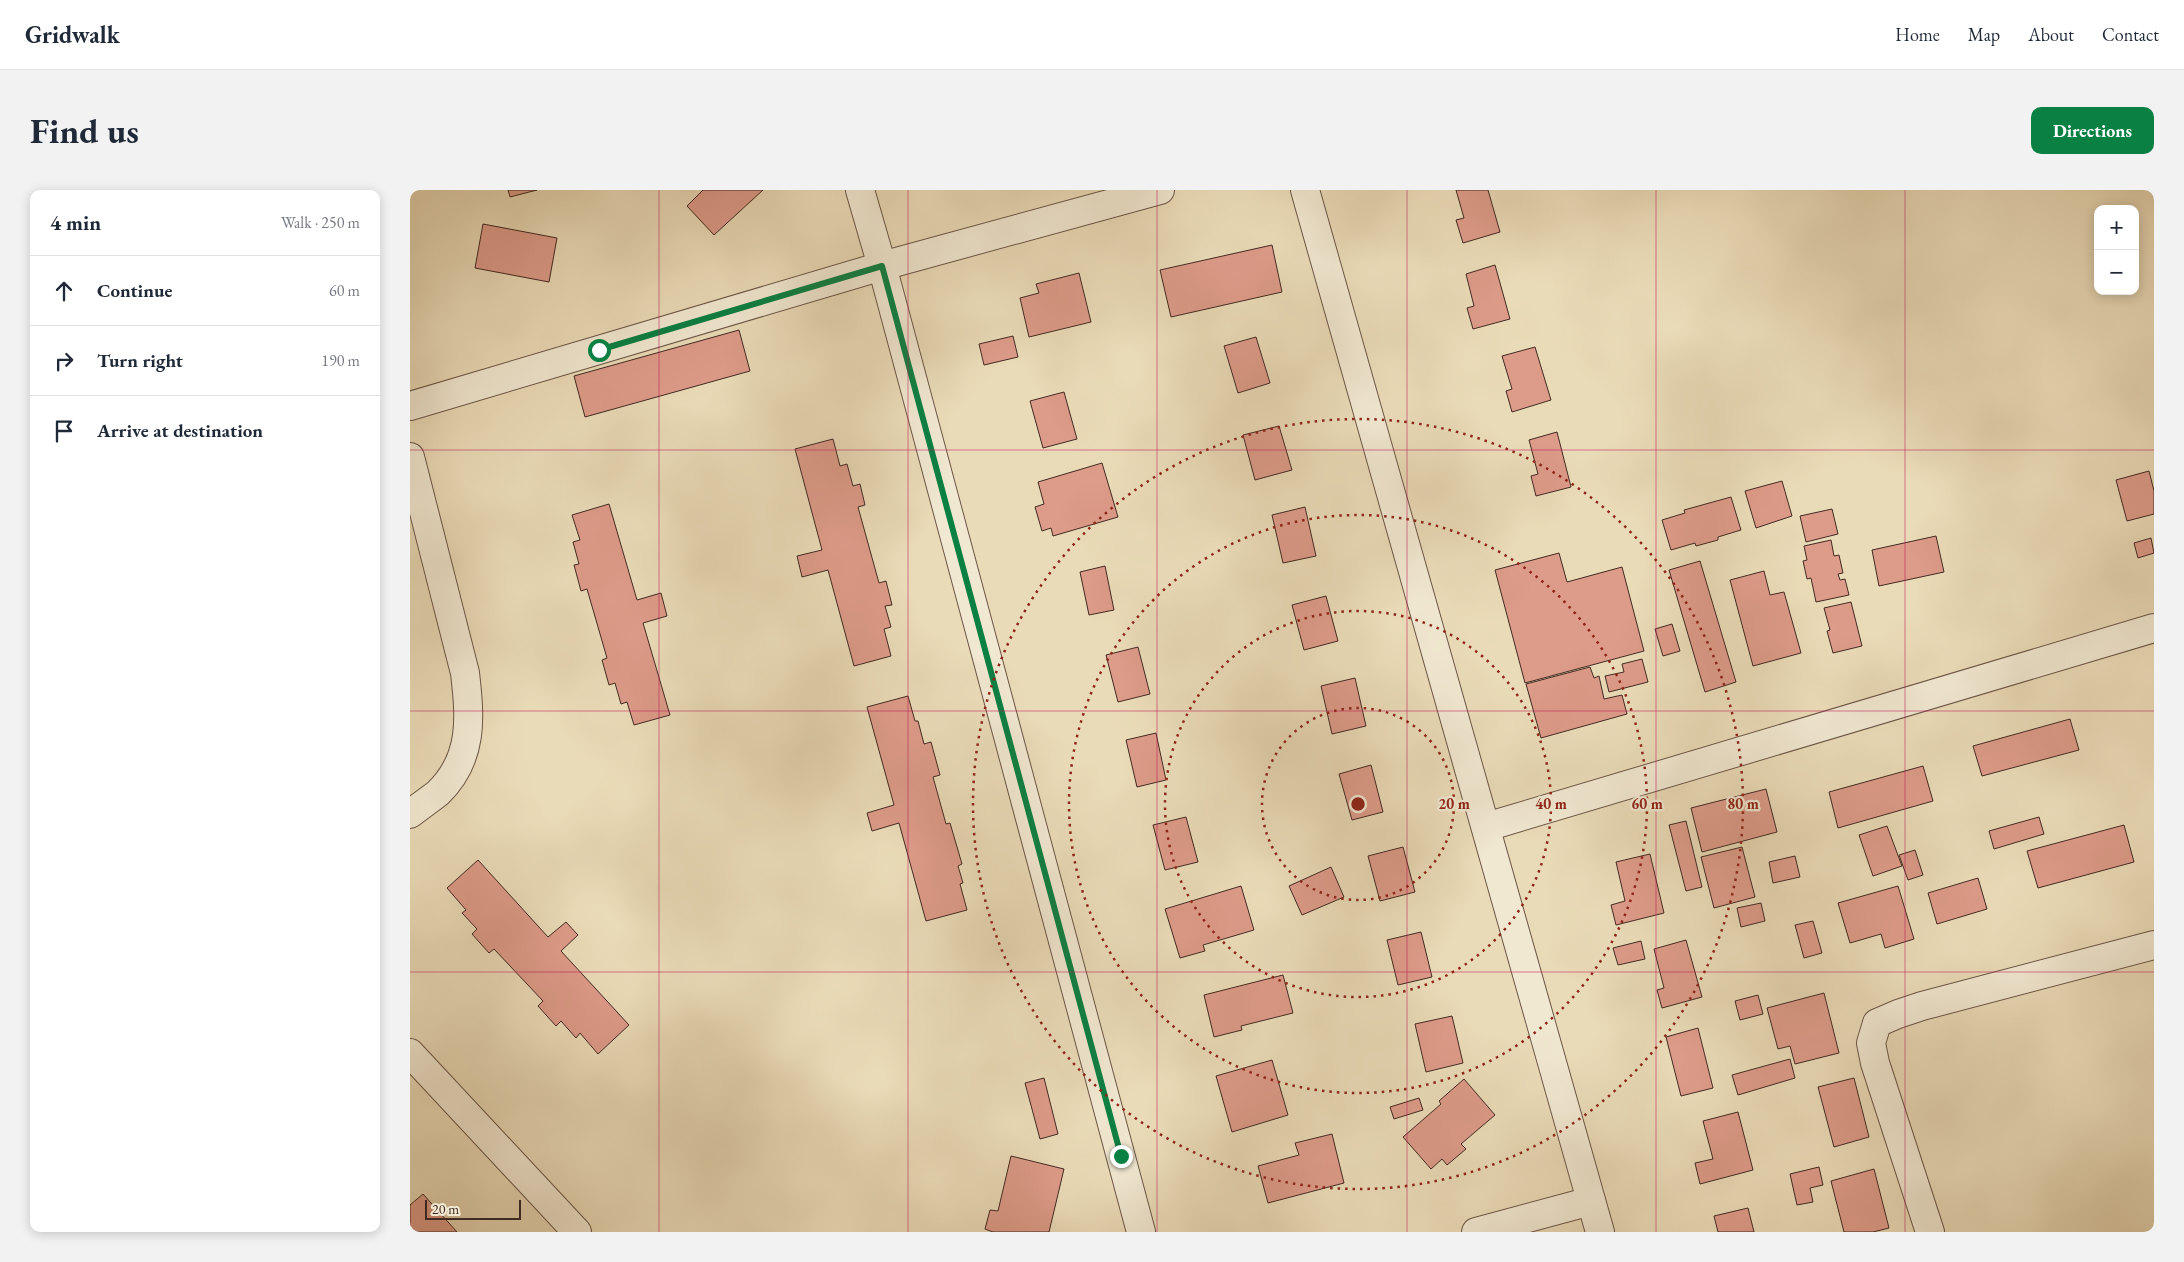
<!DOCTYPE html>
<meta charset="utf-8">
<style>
:root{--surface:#fff;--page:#f2f2f3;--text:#1f2937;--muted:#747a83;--line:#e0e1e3;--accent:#0b8043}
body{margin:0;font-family:"EB Garamond",serif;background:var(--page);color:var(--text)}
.controls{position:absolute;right:15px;top:15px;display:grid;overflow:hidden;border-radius:10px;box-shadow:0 2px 12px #0003}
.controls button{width:45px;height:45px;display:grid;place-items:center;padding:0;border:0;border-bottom:1px solid var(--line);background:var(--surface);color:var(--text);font:25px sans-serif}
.scale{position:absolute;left:15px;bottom:12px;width:96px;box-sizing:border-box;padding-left:5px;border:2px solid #422a21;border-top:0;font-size:14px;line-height:18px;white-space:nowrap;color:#422a21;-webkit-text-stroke:4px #f1e8d1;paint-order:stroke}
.stop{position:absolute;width:15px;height:15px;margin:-11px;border:4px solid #0b8043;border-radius:50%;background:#fff}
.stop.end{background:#0b8043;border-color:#fff;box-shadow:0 1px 5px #0008}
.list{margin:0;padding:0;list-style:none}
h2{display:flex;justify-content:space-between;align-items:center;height:65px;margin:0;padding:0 20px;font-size:21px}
h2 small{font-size:16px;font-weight:400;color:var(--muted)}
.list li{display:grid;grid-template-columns:32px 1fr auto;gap:15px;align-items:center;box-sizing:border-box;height:70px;padding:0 20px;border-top:1px solid var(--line)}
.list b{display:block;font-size:19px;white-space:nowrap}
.list em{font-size:16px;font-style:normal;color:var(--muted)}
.icon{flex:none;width:28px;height:28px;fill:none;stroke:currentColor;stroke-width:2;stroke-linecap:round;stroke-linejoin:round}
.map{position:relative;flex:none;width:1744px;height:1042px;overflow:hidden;border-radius:10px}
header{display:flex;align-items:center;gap:30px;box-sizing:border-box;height:70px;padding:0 25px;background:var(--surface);border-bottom:1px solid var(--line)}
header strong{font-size:24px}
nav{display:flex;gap:28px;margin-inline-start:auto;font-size:18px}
.intro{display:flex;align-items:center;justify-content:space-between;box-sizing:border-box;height:120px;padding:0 30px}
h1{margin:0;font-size:35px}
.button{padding:12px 22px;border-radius:10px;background:var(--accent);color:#fff;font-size:18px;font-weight:700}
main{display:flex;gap:30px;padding:0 30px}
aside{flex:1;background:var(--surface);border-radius:10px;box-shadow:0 2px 12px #0003}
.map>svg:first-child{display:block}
</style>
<header>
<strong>Gridwalk</strong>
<nav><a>Home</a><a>Map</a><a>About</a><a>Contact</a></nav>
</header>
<div class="intro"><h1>Find us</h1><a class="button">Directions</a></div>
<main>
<aside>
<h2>4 min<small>Walk · 250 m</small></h2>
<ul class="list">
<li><svg class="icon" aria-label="ahead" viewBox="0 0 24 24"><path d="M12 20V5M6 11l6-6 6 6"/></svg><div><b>Continue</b></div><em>60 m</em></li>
<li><svg class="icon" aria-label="right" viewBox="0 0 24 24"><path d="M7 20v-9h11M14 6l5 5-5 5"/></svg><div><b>Turn right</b></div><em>190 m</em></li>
<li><svg class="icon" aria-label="arrive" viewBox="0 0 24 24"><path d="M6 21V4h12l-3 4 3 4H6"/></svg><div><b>Arrive at destination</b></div></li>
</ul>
</aside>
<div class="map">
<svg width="1744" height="1042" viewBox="0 0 1744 1042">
<rect width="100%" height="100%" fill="#eadbb8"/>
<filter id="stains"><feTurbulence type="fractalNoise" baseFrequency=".004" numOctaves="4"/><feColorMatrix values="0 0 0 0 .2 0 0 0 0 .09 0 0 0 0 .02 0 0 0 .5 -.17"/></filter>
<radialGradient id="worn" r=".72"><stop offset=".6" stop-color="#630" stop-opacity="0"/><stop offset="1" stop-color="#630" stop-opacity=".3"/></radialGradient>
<g fill="#dd9b89" stroke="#422a21">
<path d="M98,0H127L100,7Z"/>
<path d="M293,0H353L304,45L277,16Z"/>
<path d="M1046,0H1078L1090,42L1053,53L1046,30L1054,28Z"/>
<path d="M73,34L147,48L139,92L65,78Z"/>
<path d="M862,55L872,102L761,127L750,80Z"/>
<path d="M1085,75L1100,129L1063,139L1057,118L1064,116L1056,84Z"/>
<path d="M669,83L681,132L619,147L610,108L629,103L626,94Z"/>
<path d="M329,140L340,181L175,227L164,186Z"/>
<path d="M603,146L608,167L574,175L569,154Z"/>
<path d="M846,147L860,193L828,203L814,156Z"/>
<path d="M1125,157L1141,210L1102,222L1096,201L1102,199L1092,166Z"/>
<path d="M654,202L667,249L633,258L620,211Z"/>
<path d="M869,236L882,280L845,290L833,245Z"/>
<path d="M1147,242L1161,297L1126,306L1121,286L1128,284L1119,250Z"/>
<path d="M423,249L430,276L437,274L443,296L450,294L455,315L448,317L469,393L476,391L482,415L475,416L481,437L474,439L481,466L444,476L418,380L392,387L387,366L412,360L385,259Z"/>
<path d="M692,273L708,327L643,346L641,338L632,341L625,317L634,314L628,292Z"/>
<path d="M1739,281L1744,301V324L1717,331L1706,290Z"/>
<path d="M1372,291L1382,326L1346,338L1335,301Z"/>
<path d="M1321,307L1331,340L1308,347V350L1286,356L1285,353L1261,360L1252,330L1275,323L1274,320Z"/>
<path d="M199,314L227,410L251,403L257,426L233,433L260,525L224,535L217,512L211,514L205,493L199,495L192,470L197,468L177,399L171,401L164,375L169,374L163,352L170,350L162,325Z"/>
<path d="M895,317L906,366L873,373L862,325Z"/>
<path d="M1422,319L1428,344L1396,352L1390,326Z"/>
<path d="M1526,346L1534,382L1469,396L1462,360Z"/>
<path d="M1741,348L1744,363L1728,368L1724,353Z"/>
<path d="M1421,350L1424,366L1429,365L1433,383L1428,384L1430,390L1435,389L1439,405L1406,412L1401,388L1397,389L1393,371L1397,370L1394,356Z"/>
<path d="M1149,363L1157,392L1212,377L1234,461L1115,493L1085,380Z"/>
<path d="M1290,371L1326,492L1295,502L1259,380Z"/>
<path d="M695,376L704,420L679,425L670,382Z"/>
<path d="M1354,381L1360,405L1374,402L1391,463L1343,476L1320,390Z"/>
<path d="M916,406L928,451L894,460L882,415Z"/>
<path d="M1441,412L1452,456L1423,463L1417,441L1420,440L1414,418Z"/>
<path d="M1262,434L1270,461L1253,466L1245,439Z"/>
<path d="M728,457L740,504L708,512L696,465Z"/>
<path d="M1232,469L1238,492L1199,502L1195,486L1214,482L1212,474Z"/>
<path d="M1180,477L1184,488L1189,486L1194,509L1212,505L1217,524L1131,548L1116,494Z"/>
<path d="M945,488L956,536L922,544L911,496Z"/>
<path d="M498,506L505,531H508L514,554L521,552L530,585L523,587L536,634L540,633L552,674L548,676L553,693L550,694L557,720L516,731L489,633L462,641L457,623L484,615L457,517Z"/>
<path d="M1660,529L1669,560L1572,586L1563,556Z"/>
<path d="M746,543L756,590L727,597L716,550Z"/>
<path d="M961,575L973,622L942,630L929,584Z"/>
<path d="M1513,576L1523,611L1428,638L1419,602Z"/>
<path d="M1356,599L1367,642L1292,662L1281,618Z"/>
<path d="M776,627L788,672L755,680L743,635Z"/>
<path d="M1629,627L1634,644L1584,659L1579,641Z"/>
<path d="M1276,631L1292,697L1276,701L1259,635Z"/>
<path d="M1714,635L1724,672L1628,698L1617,661Z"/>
<path d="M1477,636L1492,676L1463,686L1449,645Z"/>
<path d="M993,657L1005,702L970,711L958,666Z"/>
<path d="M1332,657L1345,707L1304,718L1291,667Z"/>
<path d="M1505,660L1513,685L1498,690L1489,665Z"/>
<path d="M1240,664L1254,723L1206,735L1201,715L1215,711L1206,672Z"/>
<path d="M1385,666L1390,687L1363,693L1359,672Z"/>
<path d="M68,670L138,747L156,732L168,745L151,761L219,835L188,864L170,843L166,848L151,831L146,836L128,816L133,811L84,759L79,763L62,744L67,739L52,723L56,720L37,698Z"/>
<path d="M921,677L934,707L892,725L879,696Z"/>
<path d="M1568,688L1577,719L1527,734L1518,703Z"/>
<path d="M831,696L844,740L793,755L795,761L770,768L755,719Z"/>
<path d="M1488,696L1504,749L1475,758L1471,744L1440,753L1428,713Z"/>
<path d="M1351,713L1355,731L1331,737L1327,718Z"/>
<path d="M1403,731L1412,763L1394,768L1385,735Z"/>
<path d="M1011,742L1022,787L988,795L977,750Z"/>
<path d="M1276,750L1292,807L1252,818L1247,800L1254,798L1244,759Z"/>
<path d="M1231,751L1235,769L1208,775L1203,758Z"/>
<path d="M873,785L883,823L831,836L832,840L804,847L794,805Z"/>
<path d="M1414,803L1429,863L1385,874L1380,856L1368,859L1357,818Z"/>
<path d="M1348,805L1353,824L1330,830L1325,811Z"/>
<path d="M1042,826L1053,873L1016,882L1005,834Z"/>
<path d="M1288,838L1303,898L1271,906L1256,847Z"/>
<path d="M1380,869L1385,888L1328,905L1322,885Z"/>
<path d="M862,870L878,925L822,942L806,886Z"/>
<path d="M634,888L648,944L630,949L615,893Z"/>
<path d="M1444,888L1459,947L1424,957L1408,897Z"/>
<path d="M1054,889L1085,925L1051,954L1056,959L1037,975L1032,969L1021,979L993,947L1031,914L1029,911Z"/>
<path d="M1009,908L1013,920L984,929L980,917Z"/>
<path d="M1328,922L1343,980L1290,994L1285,973L1303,969L1293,931Z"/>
<path d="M922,944L934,993L858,1013L848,976L889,965L885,953Z"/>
<path d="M601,966L654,979L639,1042H583L575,1039L580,1020L588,1021Z"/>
<path d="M1409,977L1413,995L1400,998L1403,1012L1387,1015L1380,984Z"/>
<path d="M1464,979L1479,1038L1463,1042H1434L1421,991Z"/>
<path d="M13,1004L47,1042H0V1015Z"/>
<path d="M1338,1018L1344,1042H1308L1304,1026Z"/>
</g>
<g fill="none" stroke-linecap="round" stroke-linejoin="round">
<defs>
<g id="minor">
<path d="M450,0L472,76L731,1042"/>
<path d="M895,0L1190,1042"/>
<path d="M0,216L472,76L750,0"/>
<path d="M0,267L55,483C60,527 64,568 28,603C19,610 9,617 0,624"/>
<path d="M1076,637L1744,438"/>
<path d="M0,863L167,1042"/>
<path d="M1066,1042L1181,1011"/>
<path d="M1520,1042L1465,873L1461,853L1467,833L1488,824L1512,816L1744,755"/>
</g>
</defs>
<use href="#minor" stroke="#6c5647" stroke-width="30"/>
<use href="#minor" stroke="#f1e8d1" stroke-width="28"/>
</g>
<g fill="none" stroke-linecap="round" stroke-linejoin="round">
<path stroke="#0b8043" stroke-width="6" d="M189,160L472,76L711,966"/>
</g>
<path fill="none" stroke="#c2185b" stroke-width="1" stroke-opacity="0.55" d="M249,0V1042M498,0V1042M747,0V1042M997,0V1042M1246,0V1042M1495,0V1042M0,260H1744M0,521H1744M0,782H1744"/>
<g fill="none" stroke="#8f2418" stroke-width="2.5" stroke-dasharray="2.5 5">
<circle cx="948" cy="614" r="96"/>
<circle cx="948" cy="614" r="193"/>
<circle cx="948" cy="614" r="289"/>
<circle cx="948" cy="614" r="385"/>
</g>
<circle cx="948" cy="614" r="8" fill="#8f2418" stroke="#f1e8d1" stroke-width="2.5"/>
<g font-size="15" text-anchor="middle" font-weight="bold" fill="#8f2418" stroke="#f1e8d1" stroke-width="4.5" stroke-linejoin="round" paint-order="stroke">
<text x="1044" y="619">20 m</text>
<text x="1141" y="619">40 m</text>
<text x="1237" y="619">60 m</text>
<text x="1333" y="619">80 m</text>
</g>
<rect width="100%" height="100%" filter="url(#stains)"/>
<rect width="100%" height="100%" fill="url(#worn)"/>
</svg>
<div class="controls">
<button>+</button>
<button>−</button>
</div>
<div class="scale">20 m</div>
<div class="stop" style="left:189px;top:160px"></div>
<div class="stop end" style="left:711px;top:966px"></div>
</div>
</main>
